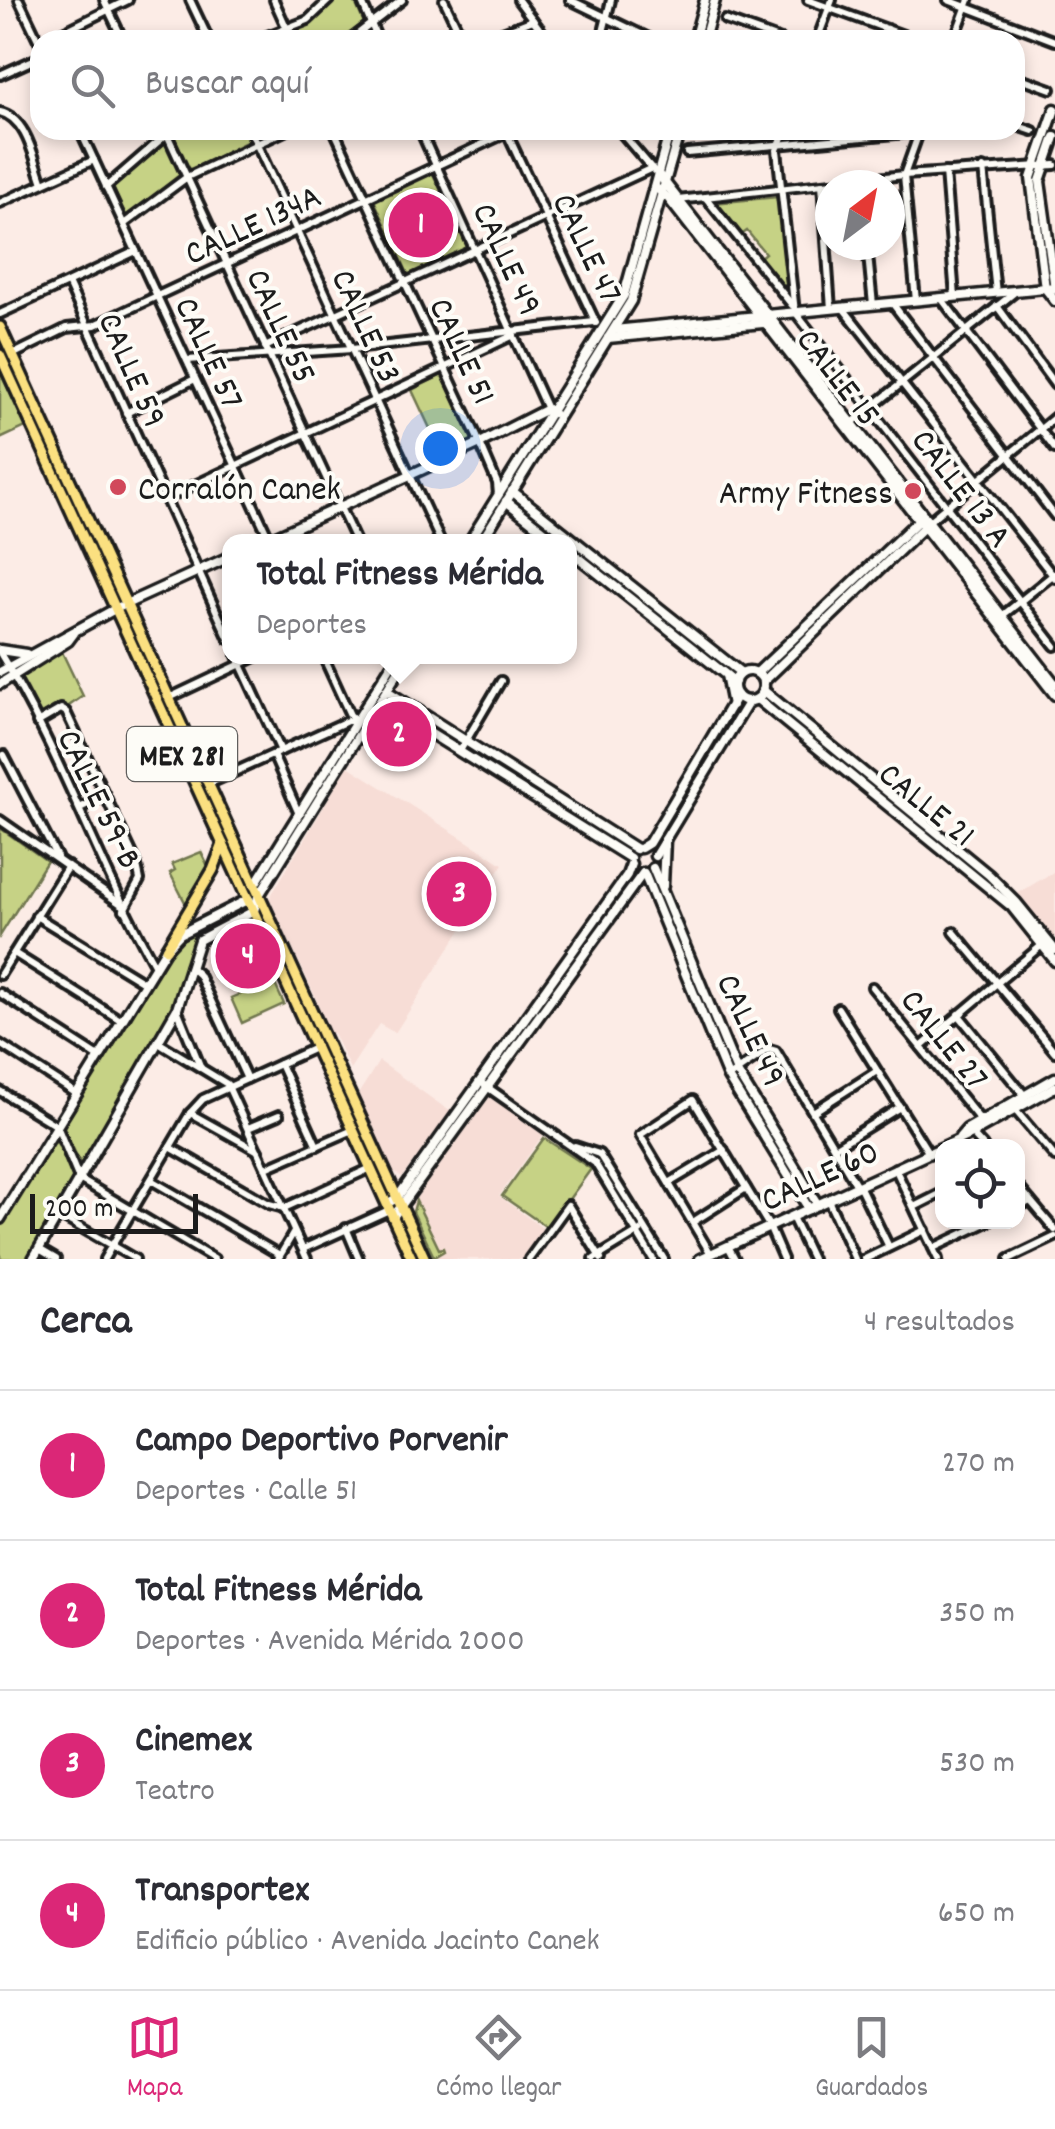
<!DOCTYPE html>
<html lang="es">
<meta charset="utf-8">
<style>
:root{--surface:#fff;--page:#f7f7f7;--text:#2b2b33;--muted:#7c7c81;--line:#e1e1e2;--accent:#db2777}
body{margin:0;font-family:Dekko,sans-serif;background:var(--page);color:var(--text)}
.controls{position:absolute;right:30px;bottom:30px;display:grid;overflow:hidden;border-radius:20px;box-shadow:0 5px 15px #0003}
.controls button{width:90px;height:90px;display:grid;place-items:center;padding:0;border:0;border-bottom:2px solid var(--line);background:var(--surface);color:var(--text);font:50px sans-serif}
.compass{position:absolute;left:815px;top:170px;width:90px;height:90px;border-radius:50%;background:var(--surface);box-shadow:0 5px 15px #0003;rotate:32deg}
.scale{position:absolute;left:30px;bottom:25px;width:168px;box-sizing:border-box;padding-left:10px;border:5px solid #1c1c1c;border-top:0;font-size:28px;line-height:35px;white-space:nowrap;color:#1c1c1c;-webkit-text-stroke:8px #fdfcf7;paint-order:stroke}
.you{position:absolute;left:440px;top:448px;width:35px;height:35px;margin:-25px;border:8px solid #fff;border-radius:50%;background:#1a73e8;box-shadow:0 0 0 15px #1a73e833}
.badge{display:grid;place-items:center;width:65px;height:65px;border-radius:50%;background:var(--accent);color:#fff;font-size:32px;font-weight:700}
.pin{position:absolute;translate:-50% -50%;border:5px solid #fff;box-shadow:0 2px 10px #0006}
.popup{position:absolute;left:222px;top:534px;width:355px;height:130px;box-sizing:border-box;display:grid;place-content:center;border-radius:20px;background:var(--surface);filter:drop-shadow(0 2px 8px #0005);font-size:32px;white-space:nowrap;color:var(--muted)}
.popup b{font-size:38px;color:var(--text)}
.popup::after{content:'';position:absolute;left:50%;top:100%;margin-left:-20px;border:20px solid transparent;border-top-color:var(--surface)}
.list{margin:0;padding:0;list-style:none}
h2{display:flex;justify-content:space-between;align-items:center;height:130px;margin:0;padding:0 40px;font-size:42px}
h2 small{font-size:32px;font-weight:400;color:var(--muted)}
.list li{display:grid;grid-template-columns:65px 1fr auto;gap:30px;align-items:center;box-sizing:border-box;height:150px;padding:0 40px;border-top:2px solid var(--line)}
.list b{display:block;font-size:38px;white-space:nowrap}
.list p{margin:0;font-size:32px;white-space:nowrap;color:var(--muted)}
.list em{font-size:32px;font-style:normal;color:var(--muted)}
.icon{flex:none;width:55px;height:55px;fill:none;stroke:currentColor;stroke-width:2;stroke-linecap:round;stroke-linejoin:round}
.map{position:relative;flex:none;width:1055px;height:1259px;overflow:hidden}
.search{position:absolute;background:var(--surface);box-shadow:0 5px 15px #0003;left:30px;right:30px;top:30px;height:110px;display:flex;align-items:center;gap:25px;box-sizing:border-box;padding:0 35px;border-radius:30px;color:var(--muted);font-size:38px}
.sheet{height:730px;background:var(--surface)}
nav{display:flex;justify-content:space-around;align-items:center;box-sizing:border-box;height:140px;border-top:2px solid var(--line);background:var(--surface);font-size:28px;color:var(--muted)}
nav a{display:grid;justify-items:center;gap:5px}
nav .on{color:var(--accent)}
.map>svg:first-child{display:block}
</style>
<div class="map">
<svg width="1055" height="1259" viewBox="0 0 1055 1259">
<rect width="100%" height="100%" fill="#fcece6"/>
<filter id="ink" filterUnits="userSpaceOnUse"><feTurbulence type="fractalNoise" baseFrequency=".01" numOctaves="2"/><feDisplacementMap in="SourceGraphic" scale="20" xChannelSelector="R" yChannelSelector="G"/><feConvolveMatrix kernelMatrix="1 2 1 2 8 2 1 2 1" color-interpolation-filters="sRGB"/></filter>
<g filter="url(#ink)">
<g fill="#f7ddd6">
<path d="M348,766L503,864L395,1033L379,1024L350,1069L333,1033L328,1034L315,996L269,899Z"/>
<path d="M1055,871V943L1017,894Z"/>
<path d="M379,1061L451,1112L402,1177L392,1171L357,1096Z"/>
<path d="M490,1096L543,1135L499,1196L545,1230L524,1259H434L412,1212V1203Z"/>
</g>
<g fill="#c6d285" stroke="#717750" stroke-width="2.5">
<path d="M335,0H354L364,23L343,40H298L294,33Z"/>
<path d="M170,130H245L250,140L188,171Z"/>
<path d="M168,140L183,172L127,218L112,187Z"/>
<path d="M432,172L469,249L409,276L374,200Z"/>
<path d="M778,197L788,297L758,259L765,253L747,231L740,236L713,203Z"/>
<path d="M0,372L26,427L0,439Z"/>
<path d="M442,375L473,440L442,454L412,390Z"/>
<path d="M61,650L83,696L66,708L60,704L37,719L17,679Z"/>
<path d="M0,828L47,861L0,936Z"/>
<path d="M201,852L209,868L186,904L170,873L175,870L172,864Z"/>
<path d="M242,910L195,937L172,1010L81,1165L62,1125L168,951L188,934Z"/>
<path d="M273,980L284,1004L242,1023L231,998Z"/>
<path d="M544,1138L591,1169L548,1228L502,1196Z"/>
<path d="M51,1140L60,1145L73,1179L27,1259H0V1224Z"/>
<path d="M416,1201L439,1249L443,1248L444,1251L434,1257L413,1212Z"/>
</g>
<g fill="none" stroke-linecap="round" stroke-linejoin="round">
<defs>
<g id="street">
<path d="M19,0L40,44"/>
<path d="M104,0L123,40"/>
<path d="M190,0L209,40"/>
<path d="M274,0L292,40"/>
<path d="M361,0L378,40"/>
<path d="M444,0L463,40"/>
<path d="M518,0L548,40"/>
<path d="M570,0L653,40"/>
<path d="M808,0L917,40"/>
<path d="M948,0L1055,41"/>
<path d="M725,20L781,40"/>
<path d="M47,40L128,0"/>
<path d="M257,40L308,20L329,0"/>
<path d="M350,40L402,0"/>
<path d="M482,40L533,20"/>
<path d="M601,40L611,0"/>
<path d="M817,40L832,0"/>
<path d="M954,40L969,0"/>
<path d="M0,75L40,57"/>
<path d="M1015,76L1051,89"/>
<path d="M0,112C27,118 34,159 43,183"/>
<path d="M1015,125L1033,131"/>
<path d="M80,130L270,540"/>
<path d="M165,130L356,542"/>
<path d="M250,130L441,542"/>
<path d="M334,130L479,441L497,483L498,495"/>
<path d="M420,130L547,409"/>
<path d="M619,130L654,171"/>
<path d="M771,130L783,135"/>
<path d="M785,130L777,150L795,312L1055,646"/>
<path d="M506,131L596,323"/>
<path d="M687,153L907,133"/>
<path d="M983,168L996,293"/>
<path d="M945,172L955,297"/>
<path d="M822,184L831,309"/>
<path d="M106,187L167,134"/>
<path d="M706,198L792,305"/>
<path d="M678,200L904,175L1055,165"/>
<path d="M0,203L94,160"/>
<path d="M124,224L187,177L287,130"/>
<path d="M867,245L873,305"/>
<path d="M68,283L229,639"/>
<path d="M941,298L1055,449"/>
<path d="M916,301L904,175L920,130"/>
<path d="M892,303L1055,516"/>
<path d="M997,306L1055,385"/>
<path d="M843,308L1055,578"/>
<path d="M0,314L136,251"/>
<path d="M265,347L652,168"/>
<path d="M12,355L67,328L95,325L513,130"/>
<path d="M187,360L352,349L594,322"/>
<path d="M126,413L195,379"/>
<path d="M852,423L1015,292"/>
<path d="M165,499L514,335"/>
<path d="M929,521L1055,417"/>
<path d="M1002,616L1054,574"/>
<path d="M0,653C61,752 98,865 155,966"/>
<path d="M237,656L281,751"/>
<path d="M323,656L350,715L357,721"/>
<path d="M169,698L258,656"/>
<path d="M37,723L61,709L66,712L136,861L140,880L124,910"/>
<path d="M460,751L501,681"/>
<path d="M4,755L57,857"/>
<path d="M273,755L299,814"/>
<path d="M208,784L347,721H357"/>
<path d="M80,808L105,795"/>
<path d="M0,820L121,904"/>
<path d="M36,916L145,983"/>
<path d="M954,932L1055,1052"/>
<path d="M14,953L122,1021"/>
<path d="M190,967L199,975L247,1079"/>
<path d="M0,975L68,866"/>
<path d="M872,987L981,1121"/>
<path d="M0,993L99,1057"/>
<path d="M838,1008L928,1152"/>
<path d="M177,1009L201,1068"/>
<path d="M958,1014L1025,1096"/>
<path d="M158,1042L227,1084L307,1259"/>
<path d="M0,1044L77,1094"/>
<path d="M921,1047L1042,945"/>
<path d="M280,1064L317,1146"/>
<path d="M728,1077L769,1049L776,1051L857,1186"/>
<path d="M480,1082L595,1163L653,1259"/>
<path d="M0,1091L57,1126L79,1179L214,1259"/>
<path d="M1015,1110L1055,1157"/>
<path d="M813,1112L877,1071"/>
<path d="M190,1113L258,1151"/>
<path d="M248,1128L279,1115"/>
<path d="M971,1133L983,1146"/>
<path d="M575,1146L599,1154L664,1259"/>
<path d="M170,1147L269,1204L284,1208L371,1168"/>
<path d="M834,1148L900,1107"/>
<path d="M266,1168L353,1130"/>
<path d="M895,1168L938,1259"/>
<path d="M151,1180L280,1255"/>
<path d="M669,1183L724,1150"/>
<path d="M859,1185L889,1247"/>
<path d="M1018,1186L1055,1230"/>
<path d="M828,1200L855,1259"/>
<path d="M914,1207L942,1193"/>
<path d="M1018,1207L1030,1201"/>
<path d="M59,1215L135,1259"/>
<path d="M792,1217L812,1259"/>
<path d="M693,1222L746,1188"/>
<path d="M346,1228L359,1259"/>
<path d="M728,1246L735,1259"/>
<path d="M933,1248L988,1222"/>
<path d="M39,1249L56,1259"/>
<path d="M303,1249L389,1210"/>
<path d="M711,1254L640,1135L693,1100L768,1224L783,1259"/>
<path d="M104,1259L190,1113L203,1099L317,1047"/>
<path d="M278,1259L294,1232"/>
<path d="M529,1259L568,1205L601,1259"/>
<path d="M594,1259L640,1231"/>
<path d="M865,1259L925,1230"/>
<path d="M1009,1259L1055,1237"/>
</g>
<g id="secondary">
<path d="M694,40L705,0"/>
<path d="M704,40L715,0"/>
<path d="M1055,109L1031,178L1045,288L1055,301"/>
<path d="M1055,137L1040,181L1055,289"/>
<path d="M659,175L1055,684"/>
<path d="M655,187L668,198L1055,695"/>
<path d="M614,330L1055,287"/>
<path d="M608,338L763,323"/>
<path d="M512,491L741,673"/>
<path d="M506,501L558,542"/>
<path d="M263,542L480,443L547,409L553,413"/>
<path d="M469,542L624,295L670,130"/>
<path d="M481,542L631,301L680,130"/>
<path d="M569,550L735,682"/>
<path d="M0,650L26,654"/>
<circle cx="749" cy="686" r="15"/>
<path d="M0,672L115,609L229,557"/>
<path d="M757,673L921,518"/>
<path d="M726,675L732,705"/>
<path d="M763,682L926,525"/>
<path d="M0,684L68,641L74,633"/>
<path d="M763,690L989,875L1016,902L1055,950"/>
<path d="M387,691L636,849"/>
<path d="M757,699L1012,907L1055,961"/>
<path d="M380,702L630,858"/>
<path d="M641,848L649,843L737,695"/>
<path d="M655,856L749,701"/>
<path d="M653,868L737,1072L818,1205"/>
<path d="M644,873L728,1077L809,1209"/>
<path d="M254,886L397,656"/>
<path d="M663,886L665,840"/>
<path d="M960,1137L967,1129L1055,1078"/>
<path d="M388,1203L397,1198L627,875L631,864"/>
<path d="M393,1217L643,873"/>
<path d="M0,1219L166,949L180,934L249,899"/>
<path d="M33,1259L177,1009L199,940L254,911L258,897L408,656"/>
<path d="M700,1259L971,1134L1055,1087"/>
</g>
<g id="primary">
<path d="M0,327L425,1259"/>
<path d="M0,355L412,1259"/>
<path d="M166,949L213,870L223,844"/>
</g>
</defs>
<use href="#street" stroke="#1c1c1c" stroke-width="14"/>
<use href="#secondary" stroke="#1c1c1c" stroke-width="15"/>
<use href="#primary" stroke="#1c1c1c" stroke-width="16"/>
<use href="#street" stroke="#fdfcf7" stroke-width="6"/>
<use href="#secondary" stroke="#fdfcf7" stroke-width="8"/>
<use href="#primary" stroke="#fbe080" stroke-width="9"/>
</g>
</g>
<g fill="#d1495b" stroke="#fdfcf7" stroke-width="4">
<circle cx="118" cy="487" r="10"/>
<circle cx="913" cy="491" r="10"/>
</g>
<g text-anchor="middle" stroke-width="8" stroke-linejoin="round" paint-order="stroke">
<rect fill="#fdfcf7" stroke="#605f5e" stroke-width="2.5" x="127" y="727" width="110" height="54" rx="8"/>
<g font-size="32" font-weight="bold" fill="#1c1c1c">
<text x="182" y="765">MEX 281</text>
</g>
<g font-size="35" fill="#1c1c1c" stroke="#fdfcf7">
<text transform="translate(252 223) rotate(-25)" y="12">CALLE 134A</text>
<text transform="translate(589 247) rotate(64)" y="12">CALLE 47</text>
<text transform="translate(509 258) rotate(65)" y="12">CALLE 49</text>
<text transform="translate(283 325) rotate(65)" y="12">CALLE 55</text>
<text transform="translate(368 325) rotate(65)" y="12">CALLE 53</text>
<text transform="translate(464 350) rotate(65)" y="12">CALLE 51</text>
<text transform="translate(211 352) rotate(65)" y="12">CALLE 57</text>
<text transform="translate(134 369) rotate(66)" y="12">CALLE 59</text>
<text transform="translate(840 376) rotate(52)" y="12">CALLE 15</text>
<text transform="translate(963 487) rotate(52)" y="12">CALLE 13 A</text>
<text transform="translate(101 798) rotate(64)" y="12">CALLE 59-B</text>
<text transform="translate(928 803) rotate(39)" y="12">CALLE 21</text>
<text transform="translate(753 1029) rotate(65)" y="12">CALLE 49</text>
<text transform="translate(946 1038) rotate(51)" y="12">CALLE 27</text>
<text transform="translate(819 1174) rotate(-25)" y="12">CALLE 60</text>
</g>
<g font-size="35" fill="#1c1c1c" stroke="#fdfcf7" text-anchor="start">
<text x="138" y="499">Corralón Canek</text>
<text x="893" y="503" text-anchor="end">Army Fitness</text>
</g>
</g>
</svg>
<div class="controls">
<button><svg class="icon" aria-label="locate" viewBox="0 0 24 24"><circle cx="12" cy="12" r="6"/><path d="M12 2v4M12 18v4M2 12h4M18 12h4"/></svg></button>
</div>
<svg class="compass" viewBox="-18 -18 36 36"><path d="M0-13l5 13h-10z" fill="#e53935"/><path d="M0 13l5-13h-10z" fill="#7c7c81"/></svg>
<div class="scale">200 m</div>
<div class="you"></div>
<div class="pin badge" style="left:421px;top:225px">1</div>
<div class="pin badge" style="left:399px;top:734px">2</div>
<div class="popup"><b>Total Fitness Mérida</b>Deportes</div>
<div class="pin badge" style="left:459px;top:894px">3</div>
<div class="pin badge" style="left:248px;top:956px">4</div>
<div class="search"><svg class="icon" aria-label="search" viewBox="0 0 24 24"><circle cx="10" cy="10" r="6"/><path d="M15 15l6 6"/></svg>Buscar aquí</div>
</div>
<section class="sheet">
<h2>Cerca<small>4 resultados</small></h2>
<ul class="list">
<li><span class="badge">1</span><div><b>Campo Deportivo Porvenir</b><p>Deportes · Calle 51</p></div><em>270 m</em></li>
<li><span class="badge">2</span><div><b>Total Fitness Mérida</b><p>Deportes · Avenida Mérida 2000</p></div><em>350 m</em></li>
<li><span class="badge">3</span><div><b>Cinemex</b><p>Teatro</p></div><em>530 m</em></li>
<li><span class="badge">4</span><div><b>Transportex</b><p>Edificio público · Avenida Jacinto Canek</p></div><em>650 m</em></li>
</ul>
</section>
<nav>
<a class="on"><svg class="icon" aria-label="map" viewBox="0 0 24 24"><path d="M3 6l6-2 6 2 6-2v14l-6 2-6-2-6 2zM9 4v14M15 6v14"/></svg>Mapa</a>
<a><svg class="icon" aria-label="directions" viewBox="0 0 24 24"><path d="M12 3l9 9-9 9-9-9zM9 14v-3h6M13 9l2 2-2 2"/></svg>Cómo llegar</a>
<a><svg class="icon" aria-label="saved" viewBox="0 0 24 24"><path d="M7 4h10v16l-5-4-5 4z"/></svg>Guardados</a>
</nav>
